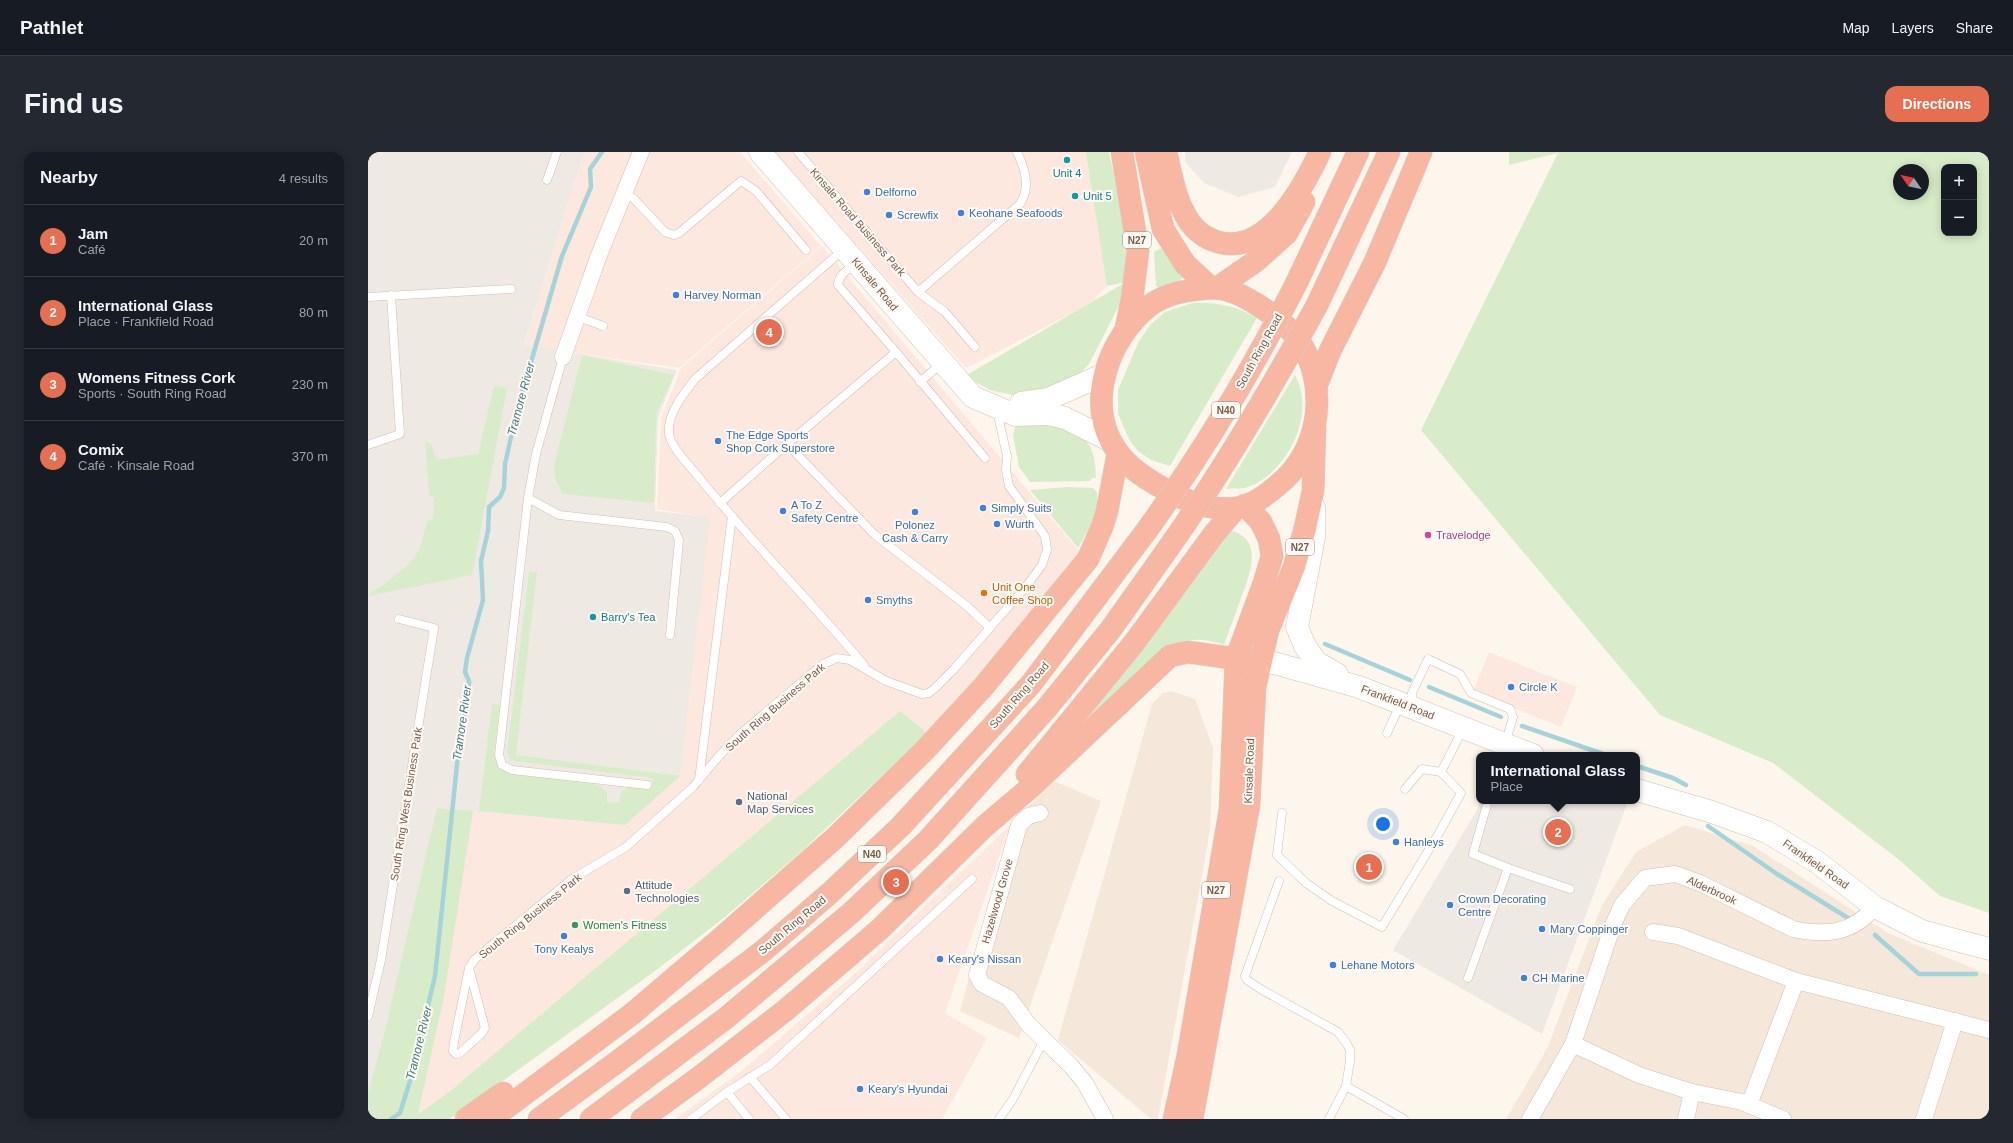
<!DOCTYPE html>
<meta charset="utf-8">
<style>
:root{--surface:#171b24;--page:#242831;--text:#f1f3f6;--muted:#9ea1a6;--line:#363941;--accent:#e76f51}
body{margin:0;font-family:Arial,sans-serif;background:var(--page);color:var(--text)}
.controls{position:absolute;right:12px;top:12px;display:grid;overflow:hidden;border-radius:8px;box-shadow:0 2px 10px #0003}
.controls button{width:36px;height:36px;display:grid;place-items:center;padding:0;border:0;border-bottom:1px solid var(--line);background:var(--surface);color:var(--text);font:20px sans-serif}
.compass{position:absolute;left:1525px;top:12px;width:36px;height:36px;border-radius:50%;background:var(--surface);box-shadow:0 2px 10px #0003;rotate:304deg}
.you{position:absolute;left:1015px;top:672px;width:14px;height:14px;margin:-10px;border:3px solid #fff;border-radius:50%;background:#1a73e8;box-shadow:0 0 0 6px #1a73e833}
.badge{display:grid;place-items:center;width:26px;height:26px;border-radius:50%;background:var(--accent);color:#fff;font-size:13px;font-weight:700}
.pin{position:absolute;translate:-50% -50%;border:2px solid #fff;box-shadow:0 1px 4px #0006}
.popup{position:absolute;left:1108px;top:600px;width:164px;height:52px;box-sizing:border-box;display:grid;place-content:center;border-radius:8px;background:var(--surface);filter:drop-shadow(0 1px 3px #0005);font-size:13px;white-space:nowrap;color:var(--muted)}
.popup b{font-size:15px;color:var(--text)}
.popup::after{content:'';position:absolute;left:50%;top:100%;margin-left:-8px;border:8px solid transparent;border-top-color:var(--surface)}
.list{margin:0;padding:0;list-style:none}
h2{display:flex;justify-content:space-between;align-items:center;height:52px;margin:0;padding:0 16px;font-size:17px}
h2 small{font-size:13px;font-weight:400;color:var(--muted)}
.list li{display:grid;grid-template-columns:26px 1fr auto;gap:12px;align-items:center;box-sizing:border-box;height:72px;padding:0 16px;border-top:1px solid var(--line)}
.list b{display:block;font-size:15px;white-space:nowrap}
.list p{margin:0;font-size:13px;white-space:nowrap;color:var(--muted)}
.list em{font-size:13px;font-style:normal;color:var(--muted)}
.map{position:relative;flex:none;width:1621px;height:967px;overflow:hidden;border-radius:12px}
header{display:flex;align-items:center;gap:24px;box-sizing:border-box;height:56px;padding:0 20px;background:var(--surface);border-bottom:1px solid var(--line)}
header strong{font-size:19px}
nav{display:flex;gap:22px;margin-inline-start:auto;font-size:14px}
.intro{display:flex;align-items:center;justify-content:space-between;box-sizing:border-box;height:96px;padding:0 24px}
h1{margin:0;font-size:28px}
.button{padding:10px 18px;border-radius:12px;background:var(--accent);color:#fff;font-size:14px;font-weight:700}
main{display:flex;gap:24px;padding:0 24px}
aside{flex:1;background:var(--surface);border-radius:12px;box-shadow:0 2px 10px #0003}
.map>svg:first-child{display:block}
</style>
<header>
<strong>Pathlet</strong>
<nav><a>Map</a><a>Layers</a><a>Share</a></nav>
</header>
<div class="intro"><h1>Find us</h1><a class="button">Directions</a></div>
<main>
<aside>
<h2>Nearby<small>4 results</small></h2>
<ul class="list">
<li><span class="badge">1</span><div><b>Jam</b><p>Café</p></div><em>20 m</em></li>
<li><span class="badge">2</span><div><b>International Glass</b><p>Place · Frankfield Road</p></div><em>80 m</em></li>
<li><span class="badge">3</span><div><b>Womens Fitness Cork</b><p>Sports · South Ring Road</p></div><em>230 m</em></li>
<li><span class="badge">4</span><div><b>Comix</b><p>Café · Kinsale Road</p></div><em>370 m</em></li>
</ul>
</aside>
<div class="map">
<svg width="1621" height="967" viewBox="0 0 1621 967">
<rect width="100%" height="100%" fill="#fdf6ec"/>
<g fill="#f5e8da">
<path d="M803,539L827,547L845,596L842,679L790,967H783L690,888L784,552L795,541Z"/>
<path d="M686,629L733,649L651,886L592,859L642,673Z"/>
<path d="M1317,673L1385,694L1520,781L1621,823V967H1138L1179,897L1234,753L1268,700Z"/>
</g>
<g fill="#fde8e0">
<path d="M216,0H372L453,94L311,216L156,194Z"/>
<path d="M406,0H724L733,59L739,134L722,152L598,216Z"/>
<path d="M454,94L711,399L620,514L559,581L72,967H11L69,656L257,673L342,366L289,357L293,266L313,216Z"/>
<path d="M1121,500L1209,535L1193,575L1105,540Z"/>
<path d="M642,673L577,861L619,886L574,967H307L372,920L484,824Z"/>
</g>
<g fill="#efe9e4">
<path d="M0,0H216L156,193L309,218L290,266L287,359L342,365L312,624L257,673L69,656L0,967Z"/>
<path d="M817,0H924L907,35L870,45L836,31L817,10Z"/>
<path d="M1111,649H1260L1174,882L1025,798L1110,656Z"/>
</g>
<g fill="#d8ecc9" fill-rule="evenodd">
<path d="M718,0H741L757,75L760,129L755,146L721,212L710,224L687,236L648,244L622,238L597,224L758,130L739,134Z"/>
<path d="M1141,0H1621V761L1572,744L1530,707L1405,611L1292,563L1053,278L1190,1L1141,13ZM1576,15H1606V81H1576ZM1531,18H1555V42H1531Z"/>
<path d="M793,96L818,125L792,137L788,134L786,100Z"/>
<path d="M824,151C848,150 869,154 889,166L802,314L783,308L770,299L762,289L750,262V238L770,191L782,173L797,160Z"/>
<path d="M214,203L306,223L290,258L288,269L286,351L195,342L188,329L186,314Z"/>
<path d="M927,223C949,262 919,323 877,336C871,337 864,336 858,337Z"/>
<path d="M126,234L139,236L104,423L0,444C4,439 12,436 17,431C45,411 52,404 59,370L65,367L66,345L61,344L57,288L64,293L68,308L110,302Z"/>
<path d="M670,266C682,271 705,278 714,285C726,293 728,313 728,326H724L722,329L662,330L651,315L645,283L648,273Z"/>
<path d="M699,335L725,336L729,340C731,359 720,380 710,396L662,338Z"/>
<path d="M862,378C898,388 881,425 872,449C867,464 861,478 856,493C842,488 829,486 814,490C795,495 740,553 723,569L718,567Z"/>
<path d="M161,420H169L148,603L312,624L257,673L111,659L124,552L132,553L126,601L133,616L230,633L239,640V650L251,651L253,640L259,635H284L285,626L147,609L142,607L139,601Z"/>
<path d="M532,559L559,581L435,698L357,765L287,819L82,967H0V941L17,878L69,656L105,659L76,845L50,962L80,941Z"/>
</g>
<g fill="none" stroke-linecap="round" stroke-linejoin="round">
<g stroke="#a5d3da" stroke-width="4.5">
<path d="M957,492L1042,528"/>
<path d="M1061,535L1133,565"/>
<path d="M1154,574L1238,603"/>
<path d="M1269,614L1305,626L1318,633"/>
<path d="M1340,674L1409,722L1480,766"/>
<path d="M1507,783L1551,822H1608"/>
<path d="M23,967L32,961L42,929L67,824L92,584L100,548L101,529L97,520L99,506L115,448L113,409L120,379L121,355L132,345L136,336L137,312L149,258L194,104L223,35L222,17L234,0"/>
</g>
<defs>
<g id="lane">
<path d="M430,0L550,140L577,160L607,195"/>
<path d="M179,28L189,0"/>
<path d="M256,41L266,47L297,80L306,83L311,81L373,29L388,39L438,98"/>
<path d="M476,97L327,227C316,241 299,262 301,281C302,295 324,316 333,328C385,391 443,450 496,513"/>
<path d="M487,112C480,118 470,123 470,133L528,200"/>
<path d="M550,140L652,52C663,35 657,17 649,0"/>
<path d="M0,145L143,137"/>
<path d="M208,164L235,174"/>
<path d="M195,205L168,302L160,346L131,603L134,613L144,618L279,633"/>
<path d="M552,230L574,211"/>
<path d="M419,292L507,383L599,454L622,476"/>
<path d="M0,293L32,282L23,143"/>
<path d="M160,346L191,363L299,375L307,379L311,388L302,483"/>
<path d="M352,351L419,292L528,200L617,306"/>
<path d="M1044,554V541L1060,507L1092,522L1103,541L1142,557L1145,565L1134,603"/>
<path d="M1019,581L1032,553"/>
<path d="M331,628L364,364"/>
<path d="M1037,637L1054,617L1073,620"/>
<path d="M914,661L909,703L938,731L964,749L1014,775L1071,681L1093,641L1073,620L1095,577"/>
<path d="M1140,716L1202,737"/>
<path d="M911,729L877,824L879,828L894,838L970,880L979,892L982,898V909L978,934L961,967"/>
<path d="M101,816L117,876L113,882L92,901L88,902L85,899L86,890L101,816L107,807L204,727L258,695L325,635L350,605L371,583L455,512L469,506L482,508L518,529L554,542L561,541L567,536L586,517L660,432L674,413L679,398L677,384L641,334L638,318L639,304L629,259"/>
<path d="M1100,826L1140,716L1105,702L1120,649"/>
<path d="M0,864L13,808L66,476L31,467"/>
<path d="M382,925L418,967"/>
<path d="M978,934L1036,967"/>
<path d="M359,940L381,967"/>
<path d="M323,967L359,940L402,913L604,727"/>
<path d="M631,967L645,947L676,888"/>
</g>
<g id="street">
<path d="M195,205L231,103L273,0"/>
<path d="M672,661L660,664L651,673L609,823L614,832L641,846L660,872L703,914L717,931L737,967"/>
<path d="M1285,780L1310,784L1428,829L1621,878"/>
<path d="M1205,892L1271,923L1324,940L1374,950L1415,967"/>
<path d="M1381,953L1428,829"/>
<path d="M1162,967L1205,892L1245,773L1254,753L1277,726L1307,722L1332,731L1425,777C1459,784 1483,782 1507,755"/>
<path d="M1318,967L1324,940"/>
<path d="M1556,967L1587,869"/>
</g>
<g id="secondary">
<path d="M392,0L605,245L647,263L681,262L697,266L743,289"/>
<path d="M653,251L680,247L737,222"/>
<path d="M946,355V385L929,475L937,494L948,510L969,522"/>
<path d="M891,510L906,511L991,535L1165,603"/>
<path d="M1269,638L1344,660L1399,680L1449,710L1507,755L1554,779L1621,797"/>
</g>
<g id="highway">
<path d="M754,0L770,99L764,147L758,176"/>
<path d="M778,0L795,77L817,112L843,136"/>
<path d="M798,0C803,21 807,46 818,64C824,76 835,85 847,89C897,107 935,36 952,0"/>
<path d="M928,132L990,0"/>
<path d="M843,136C861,136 875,144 890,153C904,162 919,173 929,186C962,231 953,299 910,333C898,343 884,354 868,356C845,359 820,350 800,339C781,329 761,317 749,299C716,253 740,186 781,154C800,140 821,138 843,136Z"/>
<path d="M849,136L888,109L919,81L936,50"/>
<path d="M949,153L1021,0"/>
<path d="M949,232L962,199L1007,110L1053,0"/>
<path d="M659,622L766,491L846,382L868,356"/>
<path d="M98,967L135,941"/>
<path d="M123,967L264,862L351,788L468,685L557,598L616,534L720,407L734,375L739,359L750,301"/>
<path d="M171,967L249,910L395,799L463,740L533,674L663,532L779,378"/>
<path d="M223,967L358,866L484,760L560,688L678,557L743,477L804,391"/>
<path d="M274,967L329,927L419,857L512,777L617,674L663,635L802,504L820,500L891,510"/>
<path d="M806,967L820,903L862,658L868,507L896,431L904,404L901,387L893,370L877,353"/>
<path d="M824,967L881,653L887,535L900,478L926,415L937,376L945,339L947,275"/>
</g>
</defs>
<use href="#lane" stroke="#d1beb0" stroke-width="9"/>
<use href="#street" stroke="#d1beb0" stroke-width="17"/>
<use href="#secondary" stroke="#d6c0b0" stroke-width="23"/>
<use href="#highway" stroke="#dad1cd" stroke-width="23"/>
<use href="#lane" stroke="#fff" stroke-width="8"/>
<use href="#street" stroke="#fff" stroke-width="16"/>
<use href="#secondary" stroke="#fff" stroke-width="22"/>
<use href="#highway" stroke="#f7b7a3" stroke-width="22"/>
<defs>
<g id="highway-bridge">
<path d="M779,378C835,300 884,218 928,132"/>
<path d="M804,391C858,314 904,235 949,153"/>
</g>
</defs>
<use href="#highway-bridge" stroke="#dad1cd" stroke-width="23" stroke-linecap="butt"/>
<use href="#highway-bridge" stroke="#f7b7a3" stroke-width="22"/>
</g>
<g fill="#0f9aa8" stroke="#fffaf3" stroke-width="1.5">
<circle cx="699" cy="8" r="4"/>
<circle cx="707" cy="44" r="4"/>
<circle cx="225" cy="465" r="4"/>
</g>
<g fill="#3f7fe0" stroke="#fffaf3" stroke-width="1.5">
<circle cx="499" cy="40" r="4"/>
<circle cx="593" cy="61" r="4"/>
<circle cx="521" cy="63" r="4"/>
<circle cx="308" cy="143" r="4"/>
<circle cx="350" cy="289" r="4"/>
<circle cx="615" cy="356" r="4"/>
<circle cx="415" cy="359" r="4"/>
<circle cx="547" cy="360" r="4"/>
<circle cx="629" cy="372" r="4"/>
<circle cx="500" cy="448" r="4"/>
<circle cx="1143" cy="535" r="4"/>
<circle cx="1028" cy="690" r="4"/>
<circle cx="1082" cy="753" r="4"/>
<circle cx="1174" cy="777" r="4"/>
<circle cx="196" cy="784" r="4"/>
<circle cx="572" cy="807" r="4"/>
<circle cx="965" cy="813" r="4"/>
<circle cx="1156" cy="826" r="4"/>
<circle cx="492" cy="937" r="4"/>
</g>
<circle fill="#d1479c" stroke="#fffaf3" stroke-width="1.5" cx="1060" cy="383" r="4"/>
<circle fill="#e8710a" stroke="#fffaf3" stroke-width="1.5" cx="616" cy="441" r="4"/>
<g fill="#5c6f8a" stroke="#fffaf3" stroke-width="1.5">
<circle cx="371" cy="650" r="4"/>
<circle cx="259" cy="739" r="4"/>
</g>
<circle fill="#2e9e5b" stroke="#fffaf3" stroke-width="1.5" cx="207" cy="773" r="4"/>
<g text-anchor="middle" stroke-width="4" stroke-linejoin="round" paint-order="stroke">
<g fill="#fffaf3" stroke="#a28b7f" stroke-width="1">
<rect x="755" y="80" width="28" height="16" rx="3"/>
<rect x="844" y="250" width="28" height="16" rx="3"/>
<rect x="918" y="387" width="28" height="16" rx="3"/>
<rect x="490" y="694" width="28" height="16" rx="3"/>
<rect x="834" y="730" width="28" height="16" rx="3"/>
</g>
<g font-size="10" font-weight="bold" fill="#7a5c4d">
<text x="769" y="92">N27</text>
<text x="858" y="262">N40</text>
<text x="932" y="399">N27</text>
<text x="504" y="706">N40</text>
<text x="848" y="742">N27</text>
</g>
<g font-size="11" fill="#0d838f" stroke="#fffaf3" text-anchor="start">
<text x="699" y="25" text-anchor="middle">Unit 4</text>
<text x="715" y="48">Unit 5</text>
<text x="233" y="469">Barry's Tea</text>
</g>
<g font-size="11" fill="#366cbe" stroke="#fffaf3" text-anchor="start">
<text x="507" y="44">Delforno</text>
<text x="601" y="65">Keohane Seafoods</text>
<text x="529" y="67">Screwfix</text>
<text x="316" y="147">Harvey Norman</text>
<text x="358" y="287">The Edge Sports<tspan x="358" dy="13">Shop Cork Superstore</tspan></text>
<text x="423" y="357">A To Z<tspan x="423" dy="13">Safety Centre</tspan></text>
<text x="623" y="360">Simply Suits</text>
<text x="637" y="376">Wurth</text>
<text x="547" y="377" text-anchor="middle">Polonez<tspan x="547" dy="13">Cash &amp; Carry</tspan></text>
<text x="508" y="452">Smyths</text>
<text x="1151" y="539">Circle K</text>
<text x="1036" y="694">Hanleys</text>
<text x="1090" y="751">Crown Decorating<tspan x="1090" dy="13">Centre</tspan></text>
<text x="1182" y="781">Mary Coppinger</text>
<text x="196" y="801" text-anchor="middle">Tony Kealys</text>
<text x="580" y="811">Keary's Nissan</text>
<text x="973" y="817">Lehane Motors</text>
<text x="1164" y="830">CH Marine</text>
<text x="500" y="941">Keary's Hyundai</text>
</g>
<g font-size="11" fill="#7a5c4d" stroke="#fffaf3">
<text transform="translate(490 70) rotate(49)" y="4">Kinsale Road Business Park</text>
<text transform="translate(507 132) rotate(50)" y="4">Kinsale Road</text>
<text transform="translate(891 199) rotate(-61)" y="4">South Ring Road</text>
<text transform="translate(651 543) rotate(-49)" y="4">South Ring Road</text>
<text transform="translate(1030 550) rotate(21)" y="4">Frankfield Road</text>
<text transform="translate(407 555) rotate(-41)" y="4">South Ring Business Park</text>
<text transform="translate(881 619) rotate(-88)" y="4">Kinsale Road</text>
<text transform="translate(38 652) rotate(-81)" y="4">South Ring West Business Park</text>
<text transform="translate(1448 712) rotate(35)" y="4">Frankfield Road</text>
<text transform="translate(1344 738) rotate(25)" y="4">Alderbrook</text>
<text transform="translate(629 749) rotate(-74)" y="4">Hazelwood Grove</text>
<text transform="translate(162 764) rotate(-39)" y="4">South Ring Business Park</text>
<text transform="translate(424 773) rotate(-40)" y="4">South Ring Road</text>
</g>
<g font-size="11" fill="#b23c85" stroke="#fffaf3" text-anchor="start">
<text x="1068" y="387">Travelodge</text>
</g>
<g font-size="11" fill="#c56008" stroke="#fffaf3" text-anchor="start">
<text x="624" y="439">Unit One<tspan x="624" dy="13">Coffee Shop</tspan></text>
</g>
<g font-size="11" fill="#4e5e75" stroke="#fffaf3" text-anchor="start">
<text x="379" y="648">National<tspan x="379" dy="13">Map Services</tspan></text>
<text x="267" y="737">Attitude<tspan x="267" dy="13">Technologies</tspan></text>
</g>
<g font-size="11" fill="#27864d" stroke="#fffaf3" text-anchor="start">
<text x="215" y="777">Women's Fitness</text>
</g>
<g font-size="12" font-style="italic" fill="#437c86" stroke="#fffaf3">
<text transform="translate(153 247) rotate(-75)" y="4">Tramore River</text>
<text transform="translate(94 571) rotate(-82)" y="4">Tramore River</text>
<text transform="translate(51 891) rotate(-76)" y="4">Tramore River</text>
</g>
</g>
</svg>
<div class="controls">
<button>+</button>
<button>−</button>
</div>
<svg class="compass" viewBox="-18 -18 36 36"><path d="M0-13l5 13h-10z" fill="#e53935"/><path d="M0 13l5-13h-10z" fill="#9ea1a6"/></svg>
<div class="you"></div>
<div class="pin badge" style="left:1001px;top:715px">1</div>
<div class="pin badge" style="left:1190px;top:680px">2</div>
<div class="popup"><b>International Glass</b>Place</div>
<div class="pin badge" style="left:528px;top:730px">3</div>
<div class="pin badge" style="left:401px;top:180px">4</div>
</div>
</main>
